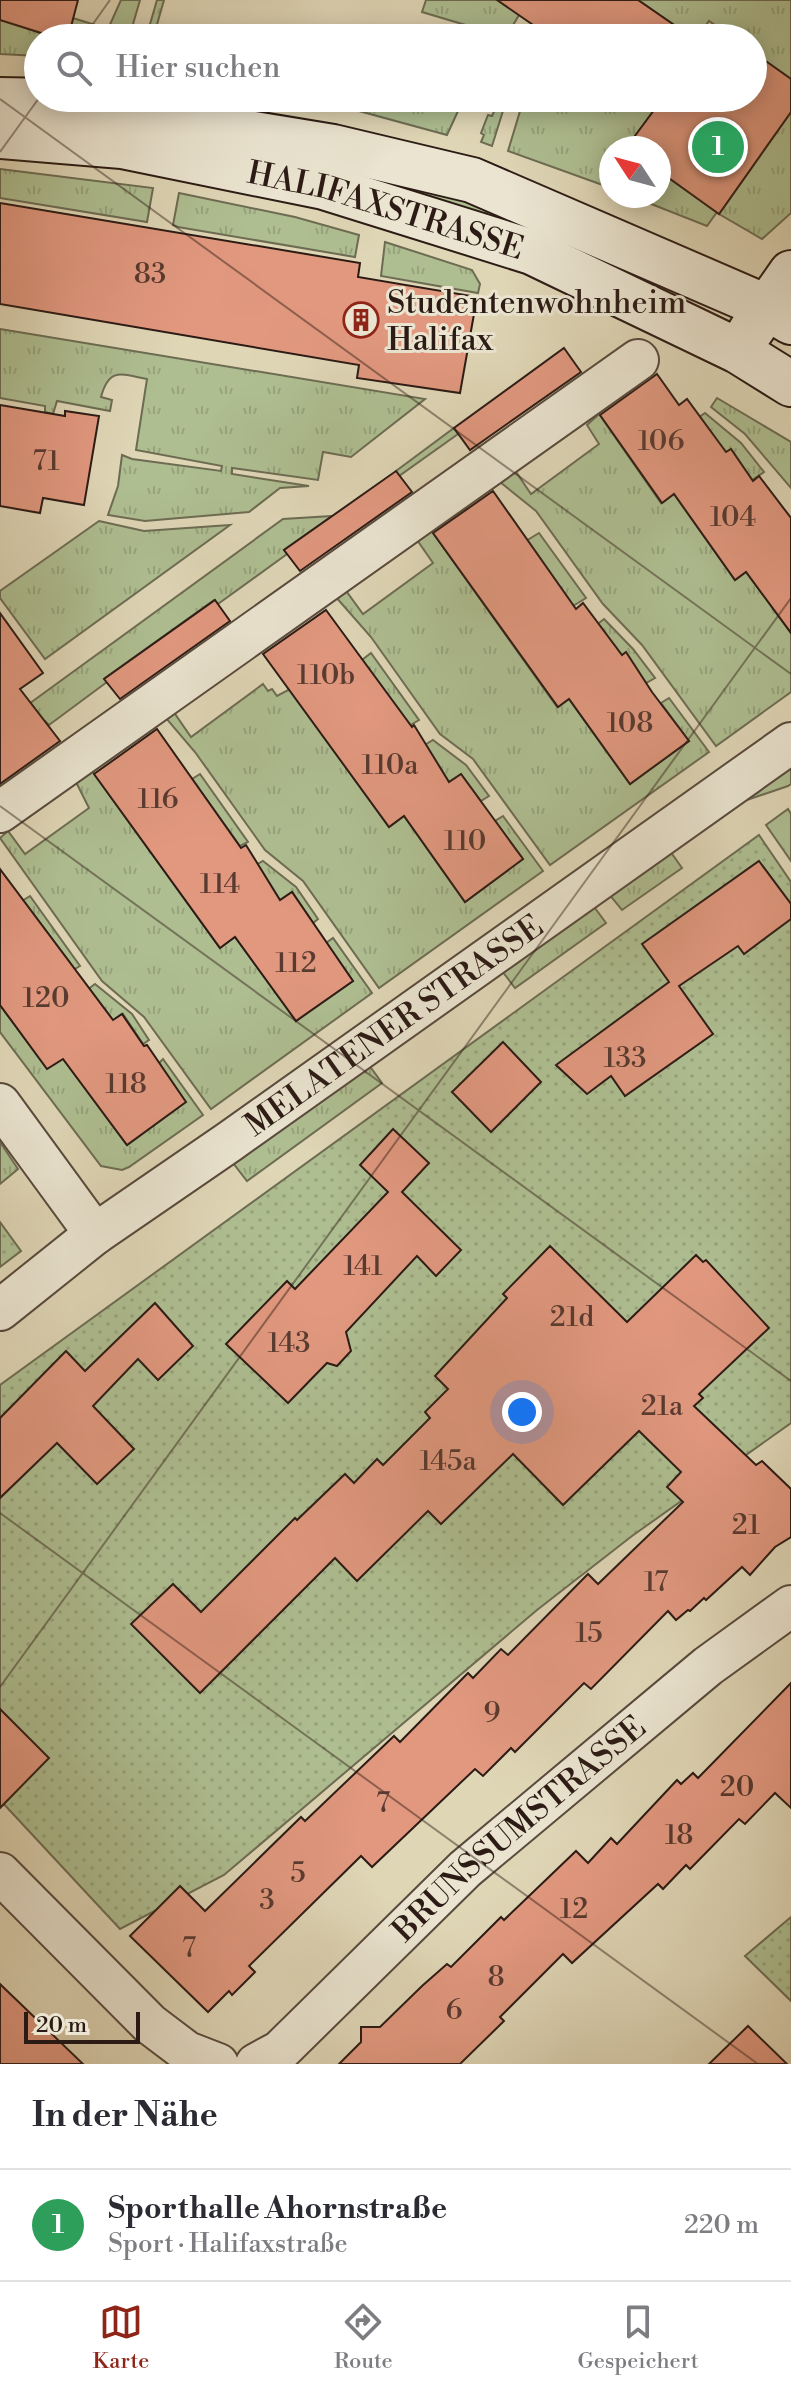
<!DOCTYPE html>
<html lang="de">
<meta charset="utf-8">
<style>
:root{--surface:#fff;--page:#f7f7f7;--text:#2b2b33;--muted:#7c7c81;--line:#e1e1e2;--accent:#8f2418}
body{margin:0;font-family:"Libre Bodoni",serif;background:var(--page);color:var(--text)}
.compass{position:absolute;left:599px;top:136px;width:72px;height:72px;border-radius:50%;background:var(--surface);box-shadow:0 4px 20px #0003;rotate:306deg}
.scale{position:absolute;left:24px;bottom:20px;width:116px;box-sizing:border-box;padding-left:8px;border:4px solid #2c1b15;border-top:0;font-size:22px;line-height:28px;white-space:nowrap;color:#2c1b15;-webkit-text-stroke:6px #eae4d0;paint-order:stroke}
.you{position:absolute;left:522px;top:1412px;width:28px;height:28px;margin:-20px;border:6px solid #fff;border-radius:50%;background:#1a73e8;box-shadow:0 0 0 12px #1a73e833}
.badge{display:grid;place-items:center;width:52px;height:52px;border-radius:50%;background:var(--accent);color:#fff;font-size:26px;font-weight:700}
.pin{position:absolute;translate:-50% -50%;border:4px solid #fff;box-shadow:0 2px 8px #0006}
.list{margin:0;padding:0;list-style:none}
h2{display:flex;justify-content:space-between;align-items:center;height:104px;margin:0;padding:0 32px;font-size:34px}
h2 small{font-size:26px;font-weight:400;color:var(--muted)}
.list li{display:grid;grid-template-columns:52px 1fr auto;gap:24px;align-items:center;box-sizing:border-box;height:112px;padding:0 32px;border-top:2px solid var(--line)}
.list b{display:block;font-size:30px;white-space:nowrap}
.list p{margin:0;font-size:26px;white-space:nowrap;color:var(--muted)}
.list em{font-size:26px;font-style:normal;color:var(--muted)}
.icon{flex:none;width:44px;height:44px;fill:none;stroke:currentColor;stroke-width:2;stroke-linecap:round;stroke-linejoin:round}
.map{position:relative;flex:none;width:791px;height:2064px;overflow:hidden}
.search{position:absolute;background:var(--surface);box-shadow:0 4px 20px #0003;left:24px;right:24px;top:24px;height:88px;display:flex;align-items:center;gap:20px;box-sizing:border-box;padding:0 28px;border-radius:44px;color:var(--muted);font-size:30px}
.sheet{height:216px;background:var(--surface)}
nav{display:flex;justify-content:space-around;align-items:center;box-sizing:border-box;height:112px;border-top:2px solid var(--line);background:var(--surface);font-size:22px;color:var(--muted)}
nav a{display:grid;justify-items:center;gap:4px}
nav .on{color:var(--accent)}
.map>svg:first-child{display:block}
</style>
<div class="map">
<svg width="791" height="2064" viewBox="0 0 791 2064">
<defs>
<pattern id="grass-tufts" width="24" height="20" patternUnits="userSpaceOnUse" patternTransform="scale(2)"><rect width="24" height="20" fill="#aebe91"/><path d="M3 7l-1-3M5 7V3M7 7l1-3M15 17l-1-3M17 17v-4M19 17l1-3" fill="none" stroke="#96a37c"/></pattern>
<pattern id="garden-dots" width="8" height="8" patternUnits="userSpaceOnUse" patternTransform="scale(2)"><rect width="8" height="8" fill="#aebe91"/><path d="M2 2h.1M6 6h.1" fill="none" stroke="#96a37c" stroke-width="1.8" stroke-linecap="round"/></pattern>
</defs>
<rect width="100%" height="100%" fill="#dfd6b6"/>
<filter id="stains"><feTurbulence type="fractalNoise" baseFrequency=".0025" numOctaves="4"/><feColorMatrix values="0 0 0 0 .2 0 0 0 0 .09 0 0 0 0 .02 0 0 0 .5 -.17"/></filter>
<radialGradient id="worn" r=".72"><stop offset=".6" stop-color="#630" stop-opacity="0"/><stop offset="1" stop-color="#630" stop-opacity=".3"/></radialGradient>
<g fill="url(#grass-tufts)" stroke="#6d6c53" stroke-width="2">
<path d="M121,0H140L129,38H68L73,18L108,29Z"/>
<path d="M157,0H164L154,35L180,34L179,38H146Z"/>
<path d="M426,0H499L511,5L519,15L506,37L422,12Z"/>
<path d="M638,0H791V79L753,52V38H733L709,21L697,38H693Z"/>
<path d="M0,20L57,38H38V56L0,54Z"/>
<path d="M363,98H464L447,135L359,111Z"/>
<path d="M500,98H507L492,146L481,142L484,135L481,133L488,115L492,116Z"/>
<path d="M524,98H637L654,110L629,145L632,148H611V188L508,151Z"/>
<path d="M791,112V213L762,239L719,214Z"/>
<path d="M0,169L153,188L147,222L0,198Z"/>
<path d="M659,171L717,212L707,226L631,196H659Z"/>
<path d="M422,186L489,206L483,223L418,202Z"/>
<path d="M179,193L295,217L359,235L355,257L178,227L173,225Z"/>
<path d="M385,242L472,270L480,284L478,293L381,276Z"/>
<path d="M0,329L425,399L351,457L323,452L318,480L232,468V474L309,486L280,488L249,512L145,521L108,515L118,486L122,455L132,459L221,471L222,466L136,450L147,379C121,374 109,367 101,397L112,400L110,411L57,401L53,414L45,412V406L0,398Z"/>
<path d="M717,398L791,442V488L745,434L711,407Z"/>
<path d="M705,413L741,443L764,472L752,480L731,449L718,458L692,422Z"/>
<path d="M599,414L661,503L674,494L735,580L746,572L791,633V692L716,746L642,645L603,604L536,511L495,478L512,466L531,494L599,444L587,425Z"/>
<path d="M454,428L458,434L399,476L396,471Z"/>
<path d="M462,503L466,509L433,533L557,707L569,699L630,784L689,741L661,703L669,698L709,752L550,865L473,759L440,734L371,637L335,596L344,588L363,614L433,563L415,537Z"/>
<path d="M332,516L284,550L287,554L218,604L214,600L105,678L107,682L49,725L45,721L0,754V725L283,519Z"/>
<path d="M99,521L144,531L230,525L45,659L0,598V591Z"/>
<path d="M539,533L586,598L573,606L526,541Z"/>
<path d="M604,619L633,649L655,678L646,683L613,661L590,630Z"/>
<path d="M371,653L419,720L409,726L362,660Z"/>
<path d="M263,684L268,691L272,689L277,696L290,689L389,827L404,816L465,902L523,859L495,821L503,816L543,871L379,988L303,881L265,850L195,752L165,717L173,711L191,737Z"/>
<path d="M433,740L466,765L489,796L481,801L461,774L449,782L423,746Z"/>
<path d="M791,766V784L788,786L735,804Z"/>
<path d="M92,771L219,947L235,937L296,1021L353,981L326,943L333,938L372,993L211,1109L144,1017L102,981L0,838L8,831L25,854L89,808L76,782Z"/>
<path d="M200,774L248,842L240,846L192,779Z"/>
<path d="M788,809L791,814V861L766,825Z"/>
<path d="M670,851L682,868L622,910L608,893Z"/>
<path d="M263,861L296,887L318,919L313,923L292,892L279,901L254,866Z"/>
<path d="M30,896L80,966L73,970L22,901Z"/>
<path d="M592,904L606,923L515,988L502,971Z"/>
<path d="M95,984L132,1014L149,1040L143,1044L123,1014L110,1023L87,990Z"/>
<path d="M0,1005L47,1069L63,1059L127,1145L185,1102L158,1064L163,1059L203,1115L129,1167L122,1170L101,1166L0,1032Z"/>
<path d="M369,1065L382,1083L247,1181L233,1163Z"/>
<path d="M0,1142L18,1169L0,1184Z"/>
</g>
<g fill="url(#garden-dots)" stroke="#6d6c53" stroke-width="2">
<path d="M759,835L791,882V1423L632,1536L537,1610L224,1875L120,1929L0,1800V1385Z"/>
<path d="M0,1222L21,1251L0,1267Z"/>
<path d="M791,1917V2001L745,1956Z"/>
</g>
<g fill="#e1987f" stroke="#2c1b15" stroke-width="2">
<path d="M0,0H78L68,38H57L0,20Z"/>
<path d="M497,0H638L693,38H552Z"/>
<path d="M753,52L791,79V112L719,214L659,171V148H626L663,98H753Z"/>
<path d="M0,203L360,263L358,277L477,297L460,393L357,378L359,365L0,304Z"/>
<path d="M564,348L581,372L470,450L454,428Z"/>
<path d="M657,374L679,405L687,399L726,452L731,449L753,481L759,476L791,518V633L746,572L735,580L674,494L662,503L600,415Z"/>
<path d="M0,405L65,416V411L99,416L84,505L43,498L40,513L0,506Z"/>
<path d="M396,471L412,492L300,571L284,550Z"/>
<path d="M493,491L576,609L583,603L622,655L626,652L652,692L689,741L630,784L569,699L558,707L433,533Z"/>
<path d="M215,600L230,621L120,699L104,679Z"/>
<path d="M326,610L412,727L414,725L449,782L461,774L523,859L465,902L404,816L389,827L263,654Z"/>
<path d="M0,613L43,673L20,689L60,741L0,784Z"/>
<path d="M157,729L241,848L246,845L280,900L292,892L353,981L296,1021L235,937L220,948L94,774Z"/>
<path d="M759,861L791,904V919L744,954L738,946L679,986L713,1034L625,1096L611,1076L587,1094L556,1065L669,982L642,944Z"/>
<path d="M0,869L113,1020L122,1014L144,1046L147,1045L186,1102L127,1145L63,1059L47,1069L0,1005Z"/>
<path d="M503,1042L541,1082L491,1132L452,1092Z"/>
<path d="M393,1129L429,1163L402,1192L461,1250L436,1276L417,1256L346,1332L351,1351L337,1366L327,1363L288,1403L226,1344L287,1281L295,1289L388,1192L360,1165Z"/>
<path d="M550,1246L627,1322L696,1255L703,1262L706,1260L769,1328L699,1394L703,1398L694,1406L756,1465L762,1461L791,1489V1537L775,1547L750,1575L742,1567L706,1600L704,1598L690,1611L688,1610L676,1620L668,1611L591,1689L584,1683L515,1752L511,1748L483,1776L475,1769L372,1867L361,1856L249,1966L255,1972L232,1995L229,1991L208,2012L130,1936L180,1886L205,1911L301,1817L305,1821L394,1736L400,1742L468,1673L473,1678L501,1649L508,1655L588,1574L598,1584L683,1502L667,1487L681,1472L639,1431L563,1505L513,1454L441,1524L428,1511L357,1581L335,1558L200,1693L131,1624L173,1584L201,1612L295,1518L297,1520L345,1474L354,1483L377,1459L383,1465L430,1418L425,1412L448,1389L435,1376L507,1298L503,1294Z"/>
<path d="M155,1303L193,1346L158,1380L138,1359L93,1406L134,1449L97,1484L57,1443L0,1498V1418L66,1351L85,1371Z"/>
<path d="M791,1683V1808L775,1793L745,1824L739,1819L690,1869L686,1865L663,1889L658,1884L572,1963L563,1954L500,2017L504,2021L460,2064H339L361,2042V2027H380L422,1986L447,1964L451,1967L501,1917L504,1920L576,1851L588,1863L611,1838L617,1844L677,1780L681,1784L693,1773L698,1778Z"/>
<path d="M0,1709L49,1758L0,1808Z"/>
<path d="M0,1984L83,2064H0Z"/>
<path d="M748,2026L787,2064H709Z"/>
</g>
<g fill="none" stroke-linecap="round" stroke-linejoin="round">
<defs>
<g id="street">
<path d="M0,812L638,360"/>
<path d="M0,1104L95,1234"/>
<path id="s1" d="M0,1310L95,1234L229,1142L791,743"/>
<path d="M0,1873L150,2024L187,2052L218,2064"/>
<path id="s2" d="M256,2064L280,2051L465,1869L708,1666L791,1606"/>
</g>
<g id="secondary">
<path d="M0,100L55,101L333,147L472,180L766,307L791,322"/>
<path id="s3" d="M0,136L122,146L324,187L532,252L738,351L791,384"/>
<path d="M750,332L791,273"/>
</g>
</defs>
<use href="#street" stroke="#594a3d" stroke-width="44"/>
<use href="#secondary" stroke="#2c1b15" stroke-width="48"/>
<use href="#street" stroke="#eae4d0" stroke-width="40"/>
<use href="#secondary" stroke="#eae4d0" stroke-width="44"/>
</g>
<path fill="none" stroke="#2c1b15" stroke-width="2" stroke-opacity="0.45" d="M83,38L110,0M0,99L791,674M0,152L39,98M0,806L791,1381M0,1513L758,2064M0,1687L791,598"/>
<defs>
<symbol id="building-ring" viewBox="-11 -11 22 22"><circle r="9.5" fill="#eae4d0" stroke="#8f2418" stroke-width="1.5"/><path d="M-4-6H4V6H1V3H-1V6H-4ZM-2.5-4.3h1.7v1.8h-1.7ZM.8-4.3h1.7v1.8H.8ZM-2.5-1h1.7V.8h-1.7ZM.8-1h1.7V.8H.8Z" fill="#8f2418"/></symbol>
</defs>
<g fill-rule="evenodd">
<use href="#building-ring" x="341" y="300" width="40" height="40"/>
</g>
<g text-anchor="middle" stroke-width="6" stroke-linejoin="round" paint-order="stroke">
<g font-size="28" fill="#593a30">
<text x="150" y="283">83</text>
<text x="661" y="450">106</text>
<text x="46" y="470">71</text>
<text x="733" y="526">104</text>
<text x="326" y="684">110b</text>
<text x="630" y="732">108</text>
<text x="390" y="774">110a</text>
<text x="158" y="808">116</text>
<text x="465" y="850">110</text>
<text x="220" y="893">114</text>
<text x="296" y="972">112</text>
<text x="46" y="1007">120</text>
<text x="625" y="1067">133</text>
<text x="126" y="1093">118</text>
<text x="363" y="1275">141</text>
<text x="572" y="1326">21d</text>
<text x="289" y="1352">143</text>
<text x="662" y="1415">21a</text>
<text x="448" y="1470">145a</text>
<text x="746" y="1534">21</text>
<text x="656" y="1591">17</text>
<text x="589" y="1642">15</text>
<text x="492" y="1722">9</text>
<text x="737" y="1796">20</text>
<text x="383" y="1812">7</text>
<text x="679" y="1844">18</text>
<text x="298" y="1882">5</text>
<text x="267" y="1909">3</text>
<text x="574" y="1918">12</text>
<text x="189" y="1957">7</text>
<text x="496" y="1986">8</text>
<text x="454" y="2019">6</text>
</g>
<g font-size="32" fill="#2c1b15" stroke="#eae4d0">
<text dy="11" stroke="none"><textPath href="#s3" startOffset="394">HALIFAXSTRASSE</textPath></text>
<text dy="11" stroke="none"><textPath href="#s1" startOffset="486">MELATENER STRASSE</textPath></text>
<text dy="11" stroke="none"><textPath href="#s2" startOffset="354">BRUNSSUMSTRASSE</textPath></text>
</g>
<g font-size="32" fill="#2c1b15" stroke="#eae4d0" text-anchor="start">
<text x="387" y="313">Studentenwohnheim<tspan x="387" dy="37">Halifax</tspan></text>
</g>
</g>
<rect width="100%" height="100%" filter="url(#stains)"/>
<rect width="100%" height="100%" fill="url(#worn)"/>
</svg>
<svg class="compass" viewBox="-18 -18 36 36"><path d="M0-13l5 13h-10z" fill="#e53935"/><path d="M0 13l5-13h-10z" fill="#7c7c81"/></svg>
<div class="scale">20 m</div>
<div class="you"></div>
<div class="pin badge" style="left:718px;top:147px;background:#2e9e5b">1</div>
<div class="search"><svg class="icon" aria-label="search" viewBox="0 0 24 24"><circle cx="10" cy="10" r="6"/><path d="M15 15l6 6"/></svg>Hier suchen</div>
</div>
<section class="sheet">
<h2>In der Nähe<small></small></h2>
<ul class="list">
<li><span class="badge" style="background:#2e9e5b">1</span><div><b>Sporthalle Ahornstraße</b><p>Sport · Halifaxstraße</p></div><em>220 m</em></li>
</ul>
</section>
<nav>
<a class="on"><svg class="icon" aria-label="map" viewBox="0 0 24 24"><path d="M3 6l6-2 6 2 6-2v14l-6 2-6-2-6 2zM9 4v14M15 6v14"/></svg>Karte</a>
<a><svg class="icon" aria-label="directions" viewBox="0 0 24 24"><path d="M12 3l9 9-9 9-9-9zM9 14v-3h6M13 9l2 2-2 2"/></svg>Route</a>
<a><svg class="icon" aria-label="saved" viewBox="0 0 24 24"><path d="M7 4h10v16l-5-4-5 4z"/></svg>Gespeichert</a>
</nav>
